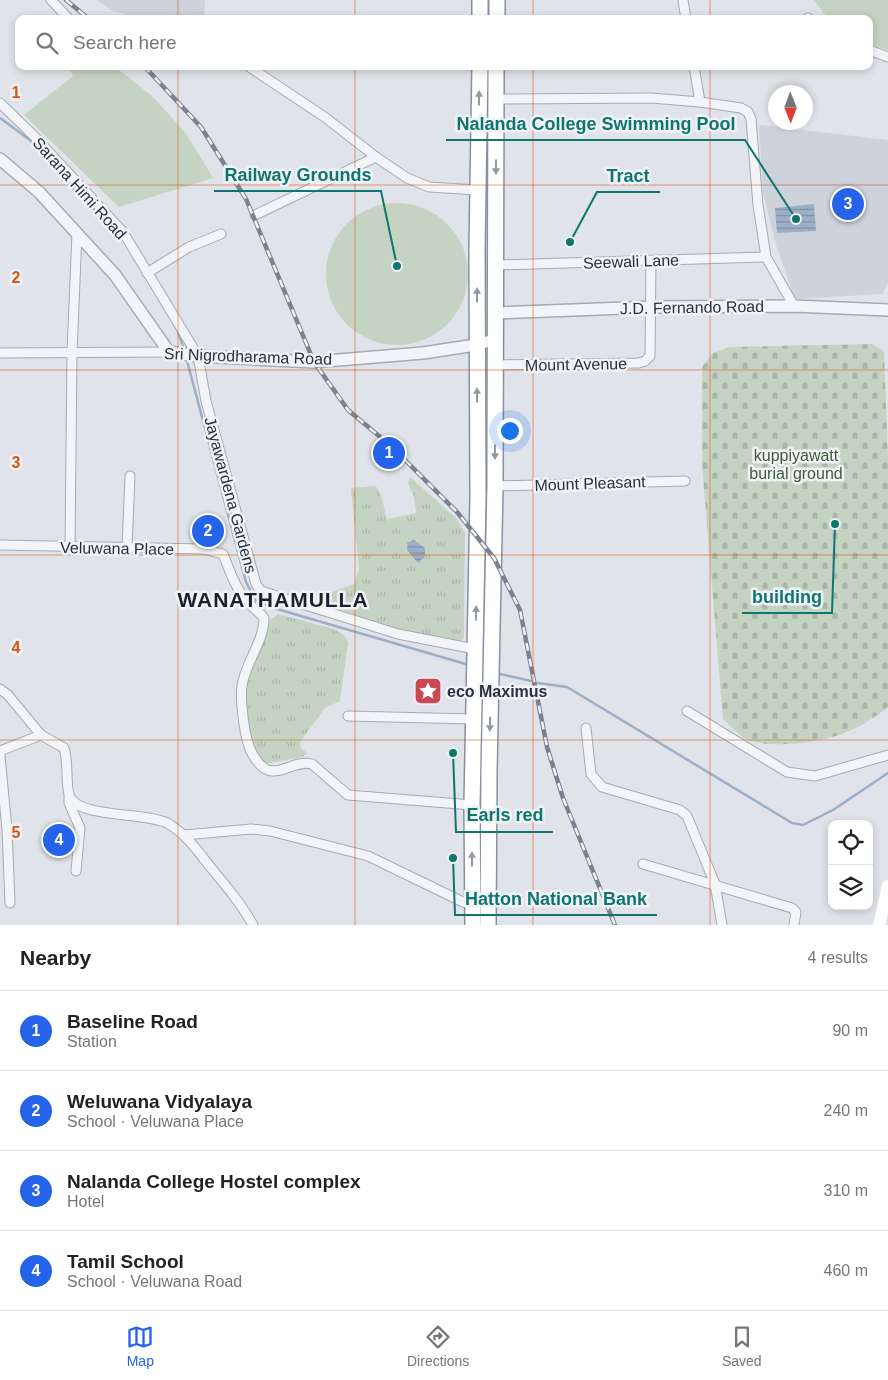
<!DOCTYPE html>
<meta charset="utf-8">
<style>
:root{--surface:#fff;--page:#f6f6f6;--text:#222;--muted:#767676;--line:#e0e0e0;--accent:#2563eb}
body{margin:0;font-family:Helvetica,sans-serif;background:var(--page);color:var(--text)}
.controls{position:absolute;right:15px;bottom:15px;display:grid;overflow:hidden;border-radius:10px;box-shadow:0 2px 8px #0003}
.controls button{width:45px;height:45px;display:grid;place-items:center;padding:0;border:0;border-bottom:1px solid var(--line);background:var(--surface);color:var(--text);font:25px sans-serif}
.compass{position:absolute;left:768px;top:85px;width:45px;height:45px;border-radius:50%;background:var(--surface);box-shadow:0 2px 8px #0003;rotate:179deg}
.you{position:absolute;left:509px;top:430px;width:18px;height:18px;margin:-12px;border:4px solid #fff;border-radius:50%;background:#1a73e8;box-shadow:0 0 0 8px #1a73e833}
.badge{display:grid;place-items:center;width:32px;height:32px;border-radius:50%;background:var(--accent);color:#fff;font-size:16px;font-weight:700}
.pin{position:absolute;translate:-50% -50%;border:2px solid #fff;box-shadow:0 1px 5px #0006}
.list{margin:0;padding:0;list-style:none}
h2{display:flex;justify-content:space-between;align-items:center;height:65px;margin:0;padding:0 20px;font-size:21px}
h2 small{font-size:16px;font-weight:400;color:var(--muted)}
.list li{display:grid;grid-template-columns:32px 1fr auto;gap:15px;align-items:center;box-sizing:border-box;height:80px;padding:0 20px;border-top:1px solid var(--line)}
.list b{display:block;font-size:19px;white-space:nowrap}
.list p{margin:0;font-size:16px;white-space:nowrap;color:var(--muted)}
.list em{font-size:16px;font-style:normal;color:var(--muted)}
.icon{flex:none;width:28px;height:28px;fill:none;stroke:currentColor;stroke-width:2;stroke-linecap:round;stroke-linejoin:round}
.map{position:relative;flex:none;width:888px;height:925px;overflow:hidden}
.search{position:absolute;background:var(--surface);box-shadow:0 2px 8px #0003;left:15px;right:15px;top:15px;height:55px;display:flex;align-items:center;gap:12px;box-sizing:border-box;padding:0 18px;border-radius:10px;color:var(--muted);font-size:19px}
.sheet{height:385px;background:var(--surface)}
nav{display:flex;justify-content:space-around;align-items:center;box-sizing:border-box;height:70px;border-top:1px solid var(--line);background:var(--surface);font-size:14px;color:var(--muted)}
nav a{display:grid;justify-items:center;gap:2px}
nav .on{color:var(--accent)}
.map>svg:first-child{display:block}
</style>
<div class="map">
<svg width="888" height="925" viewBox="0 0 888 925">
<defs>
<pattern id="grass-tufts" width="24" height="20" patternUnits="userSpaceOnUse" patternTransform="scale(1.25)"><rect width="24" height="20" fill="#c5d3c2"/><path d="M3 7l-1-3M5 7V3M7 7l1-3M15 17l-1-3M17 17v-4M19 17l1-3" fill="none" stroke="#a9b5a8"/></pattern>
<pattern id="cemetery-stones" width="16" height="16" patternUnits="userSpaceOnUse" patternTransform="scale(1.25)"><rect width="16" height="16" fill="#c5d3c2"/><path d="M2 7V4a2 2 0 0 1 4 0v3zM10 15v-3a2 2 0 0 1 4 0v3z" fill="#a9b5a8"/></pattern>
<pattern id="water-rules" width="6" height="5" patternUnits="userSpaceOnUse" patternTransform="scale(1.25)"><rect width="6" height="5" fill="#9cafc9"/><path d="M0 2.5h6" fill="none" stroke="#7f8fa5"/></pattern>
</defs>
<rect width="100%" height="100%" fill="#e0e3e9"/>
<g fill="#ced2db">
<path d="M97,0H205L204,19H138L111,10Z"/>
<path d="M759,125L888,140V282L883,294L795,299L776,245L763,193Z"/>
</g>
<g fill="url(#grass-tufts)">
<path d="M410,477L456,518L465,533L464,638L459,642L446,641L380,624L317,601L318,595L335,591L354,584L359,569L351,488L376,486L381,495L387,519L416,513L414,497L408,483Z"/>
<path d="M278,614L334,629L345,636L348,642L340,701L325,708L300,742L301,748L307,753L303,757L265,764L249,740L245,683L270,620Z"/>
</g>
<path fill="url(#cemetery-stones)" d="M872,344L884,351L888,461V707C875,717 863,725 849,731C825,742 771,750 746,739C738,735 730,725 723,719L702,464V367L713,353L730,347Z"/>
<g fill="#c5d3c2">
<path d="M814,0H888V50L869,44V19H830L822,11Z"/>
<path d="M68,66H114L152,96L185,132L213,178L119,207L24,115L73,76Z"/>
<circle cx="397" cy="274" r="71"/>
</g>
<g fill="url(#water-rules)">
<path d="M814,204L816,231L777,233L775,208Z"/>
<path d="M414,540L425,548V556L418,563L407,550L408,542Z"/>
</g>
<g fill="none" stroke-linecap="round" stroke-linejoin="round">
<g stroke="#9cafc9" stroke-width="2.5">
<path d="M0,118L30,140L62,178L119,234"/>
<path d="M177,329L185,352"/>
<path d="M186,357L246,582L255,600L277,609L469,665"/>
<path d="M496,673L531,681"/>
<path d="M538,683L567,687L792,823L803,825L833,810L888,773"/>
</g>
<defs>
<g id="minor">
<path d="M51,0L69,19"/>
<path d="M683,0L686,19"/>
<path d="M808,18L809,19"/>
<path d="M869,50L888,57"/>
<path d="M248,66L326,118L376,157L407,178L429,187L477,190"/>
<path d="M694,66L700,102"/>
<path d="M496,99L651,98L700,102L741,108L748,112L751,119L758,205L766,257L794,306"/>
<path d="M0,103L34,136L123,232L198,356L206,401L256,584L261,591L398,634L475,649"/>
<path d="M255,215L376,157"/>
<path d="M497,265L766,257"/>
<path d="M147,273L189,247L221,234"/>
<path d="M0,353L169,352"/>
<path d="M494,365L639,363L645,361L650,356L651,260"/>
<path d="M495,486L685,481"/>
<path d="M0,545L203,549L223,554C229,569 234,585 244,598C249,606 258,610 264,618C264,642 245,663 242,686C240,698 244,731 248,743C250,752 259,767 268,770C281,775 295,760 312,764L348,795L472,805"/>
<path d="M70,547L72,353L77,233"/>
<path d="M127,548L130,476"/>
<path d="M0,689L8,695L41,735L64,748C69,762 65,788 70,797C80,818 145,812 167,823C187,834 199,853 212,869C227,887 242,905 253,925"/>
<path d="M687,711L787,772L815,776L888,755"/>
<path d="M348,716L473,719"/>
<path d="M586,728L591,774L602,787L680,810L687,816L715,884L722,925"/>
<path d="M0,751L41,735"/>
<path d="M0,756L7,829L10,903"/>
<path d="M69,797V803L80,828L76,871"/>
<path d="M185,835L251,829L270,831L368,856L463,902L473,904"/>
<path d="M643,864L792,908L796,912L794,925"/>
</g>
<g id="tertiary">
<path d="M0,159L39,192L115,275L169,352L198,356L314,362L423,353L469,346L495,340"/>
<path d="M495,313L651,307L794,306L888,310"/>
</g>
<g id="trunk">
<path d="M480,19V0"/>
<path d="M497,19V0"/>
<path d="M473,925L472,805L478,497L477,249L480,66"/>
<path d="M488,925L489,770L495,486L496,66"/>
</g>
</defs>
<use href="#minor" stroke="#a5aab3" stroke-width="11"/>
<use href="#tertiary" stroke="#a5aab3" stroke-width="14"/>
<use href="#trunk" stroke="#8890a0" stroke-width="18"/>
<use href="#minor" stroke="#f3f4f7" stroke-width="9"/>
<use href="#tertiary" stroke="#f3f4f7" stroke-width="11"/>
<path stroke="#fff" stroke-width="12" d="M879,925L888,886"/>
<use href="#trunk" stroke="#fff" stroke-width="15"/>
<defs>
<g id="rail">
<path d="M66,0L89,19"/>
<path d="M144,66L201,127L246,199L314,362L348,410L391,446L457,512L494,558L520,610L547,747L563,798L615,925"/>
</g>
</defs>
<use href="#rail" stroke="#7a8292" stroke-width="4.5"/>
<use href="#rail" stroke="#f0f2f7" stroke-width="2.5" stroke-dasharray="8" stroke-linecap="butt"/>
</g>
<defs><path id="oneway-solid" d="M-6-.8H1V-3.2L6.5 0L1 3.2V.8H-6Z" transform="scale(1.25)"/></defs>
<g fill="#9498a0">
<use href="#oneway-solid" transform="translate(479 98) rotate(-89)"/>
<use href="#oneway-solid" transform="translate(496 167) rotate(90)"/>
<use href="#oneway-solid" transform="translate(477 295) rotate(-90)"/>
<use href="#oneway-solid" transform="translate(477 395) rotate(-90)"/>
<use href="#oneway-solid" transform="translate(495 452) rotate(90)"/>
<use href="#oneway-solid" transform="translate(476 613) rotate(-89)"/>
<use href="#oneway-solid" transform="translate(490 724) rotate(91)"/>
<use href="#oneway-solid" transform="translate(472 859) rotate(-90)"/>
</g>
<path fill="none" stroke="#d55511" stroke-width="1" stroke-opacity="0.55" d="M178,0V19M355,0V19M533,0V19M710,0V19M178,66V925M355,66V925M533,66V925M710,66V925M0,185H888M0,370H888M0,555H888M0,740H888"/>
<defs>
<symbol id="sight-square" viewBox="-11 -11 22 22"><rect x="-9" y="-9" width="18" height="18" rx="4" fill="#cc4754" stroke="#f0f2f7"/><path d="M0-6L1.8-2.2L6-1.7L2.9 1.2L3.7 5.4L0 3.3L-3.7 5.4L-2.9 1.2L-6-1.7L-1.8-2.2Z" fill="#fff"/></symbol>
</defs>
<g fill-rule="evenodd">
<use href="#sight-square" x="412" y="675" width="32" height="32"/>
</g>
<g text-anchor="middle" stroke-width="5" stroke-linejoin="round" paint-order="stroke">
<g font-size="16" fill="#293040" stroke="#f0f2f7">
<text transform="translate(80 188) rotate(48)" y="6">Sarana Himi Road</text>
<text transform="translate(631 261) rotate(-2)" y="6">Seewali Lane</text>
<text transform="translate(692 307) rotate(-1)" y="6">J.D. Fernando Road</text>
<text transform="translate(248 356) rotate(2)" y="6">Sri Nigrodharama Road</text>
<text transform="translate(576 364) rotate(-1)" y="6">Mount Avenue</text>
<text transform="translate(590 483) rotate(-2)" y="6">Mount Pleasant</text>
<text transform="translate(231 495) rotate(75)" y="6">Jayawardena Gardens</text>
<text transform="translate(117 548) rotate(1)" y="6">Veluwana Place</text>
</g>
<g font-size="16" fill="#3c5c37" stroke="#f0f2f7">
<text x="796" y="461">kuppiyawatt<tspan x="796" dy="18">burial ground</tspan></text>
</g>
<g font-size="16" font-weight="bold" fill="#293040" stroke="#f0f2f7" text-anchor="start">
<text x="447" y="697">eco Maximus</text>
</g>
<g font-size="21" font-weight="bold" letter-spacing="1" fill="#1b2131" stroke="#f0f2f7">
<text x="273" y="607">WANATHAMULLA</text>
</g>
</g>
<g font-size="16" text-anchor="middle" font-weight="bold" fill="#d55511" stroke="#f0f2f7" stroke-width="5" stroke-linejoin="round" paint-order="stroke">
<text x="16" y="98">1</text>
<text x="16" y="283">2</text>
<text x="16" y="468">3</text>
<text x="16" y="653">4</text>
<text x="16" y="838">5</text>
</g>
<path fill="none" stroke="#0f766e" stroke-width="2" d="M796 219L745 140H446M397 266L381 191H214M570 242L597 192H660M835 524L832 613H742M453 753L456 832H553M453 858L455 915H657"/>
<g fill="#0f766e" stroke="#f0f2f7" stroke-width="2">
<circle cx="796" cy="219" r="5"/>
<circle cx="397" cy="266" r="5"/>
<circle cx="570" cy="242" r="5"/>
<circle cx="835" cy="524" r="5"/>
<circle cx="453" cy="753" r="5"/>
<circle cx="453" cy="858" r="5"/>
</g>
<g font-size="18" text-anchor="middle" font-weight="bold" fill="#0f766e" stroke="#f0f2f7" stroke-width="5" stroke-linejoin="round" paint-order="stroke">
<text x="596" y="130">Nalanda College Swimming Pool</text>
<text x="298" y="181">Railway Grounds</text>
<text x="628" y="182">Tract</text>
<text x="787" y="603">building</text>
<text x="505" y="821">Earls red</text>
<text x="556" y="905">Hatton National Bank</text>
</g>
</svg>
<div class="controls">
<button><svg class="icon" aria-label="locate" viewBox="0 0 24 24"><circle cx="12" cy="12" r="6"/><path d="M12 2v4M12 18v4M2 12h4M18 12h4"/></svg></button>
<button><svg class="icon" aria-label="layers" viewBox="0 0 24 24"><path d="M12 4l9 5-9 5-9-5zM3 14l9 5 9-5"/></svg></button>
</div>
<svg class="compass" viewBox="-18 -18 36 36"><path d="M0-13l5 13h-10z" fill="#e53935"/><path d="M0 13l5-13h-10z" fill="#767676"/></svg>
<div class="you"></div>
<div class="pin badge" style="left:389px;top:453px">1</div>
<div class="pin badge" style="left:208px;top:531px">2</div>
<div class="pin badge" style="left:848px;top:204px">3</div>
<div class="pin badge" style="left:59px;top:840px">4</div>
<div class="search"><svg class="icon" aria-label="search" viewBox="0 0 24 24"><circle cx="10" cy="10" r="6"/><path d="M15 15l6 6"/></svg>Search here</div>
</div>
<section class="sheet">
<h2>Nearby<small>4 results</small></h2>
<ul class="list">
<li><span class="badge">1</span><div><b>Baseline Road</b><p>Station</p></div><em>90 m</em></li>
<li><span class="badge">2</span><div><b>Weluwana Vidyalaya</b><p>School · Veluwana Place</p></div><em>240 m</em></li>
<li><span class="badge">3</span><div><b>Nalanda College Hostel complex</b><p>Hotel</p></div><em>310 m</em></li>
<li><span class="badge">4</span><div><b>Tamil School</b><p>School · Veluwana Road</p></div><em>460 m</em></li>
</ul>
</section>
<nav>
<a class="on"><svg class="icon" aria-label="map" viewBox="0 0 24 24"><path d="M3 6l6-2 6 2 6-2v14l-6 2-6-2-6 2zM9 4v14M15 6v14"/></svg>Map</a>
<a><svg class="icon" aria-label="directions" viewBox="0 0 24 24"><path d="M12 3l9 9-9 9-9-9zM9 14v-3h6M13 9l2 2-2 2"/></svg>Directions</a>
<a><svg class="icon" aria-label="saved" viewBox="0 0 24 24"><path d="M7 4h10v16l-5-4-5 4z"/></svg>Saved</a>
</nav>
